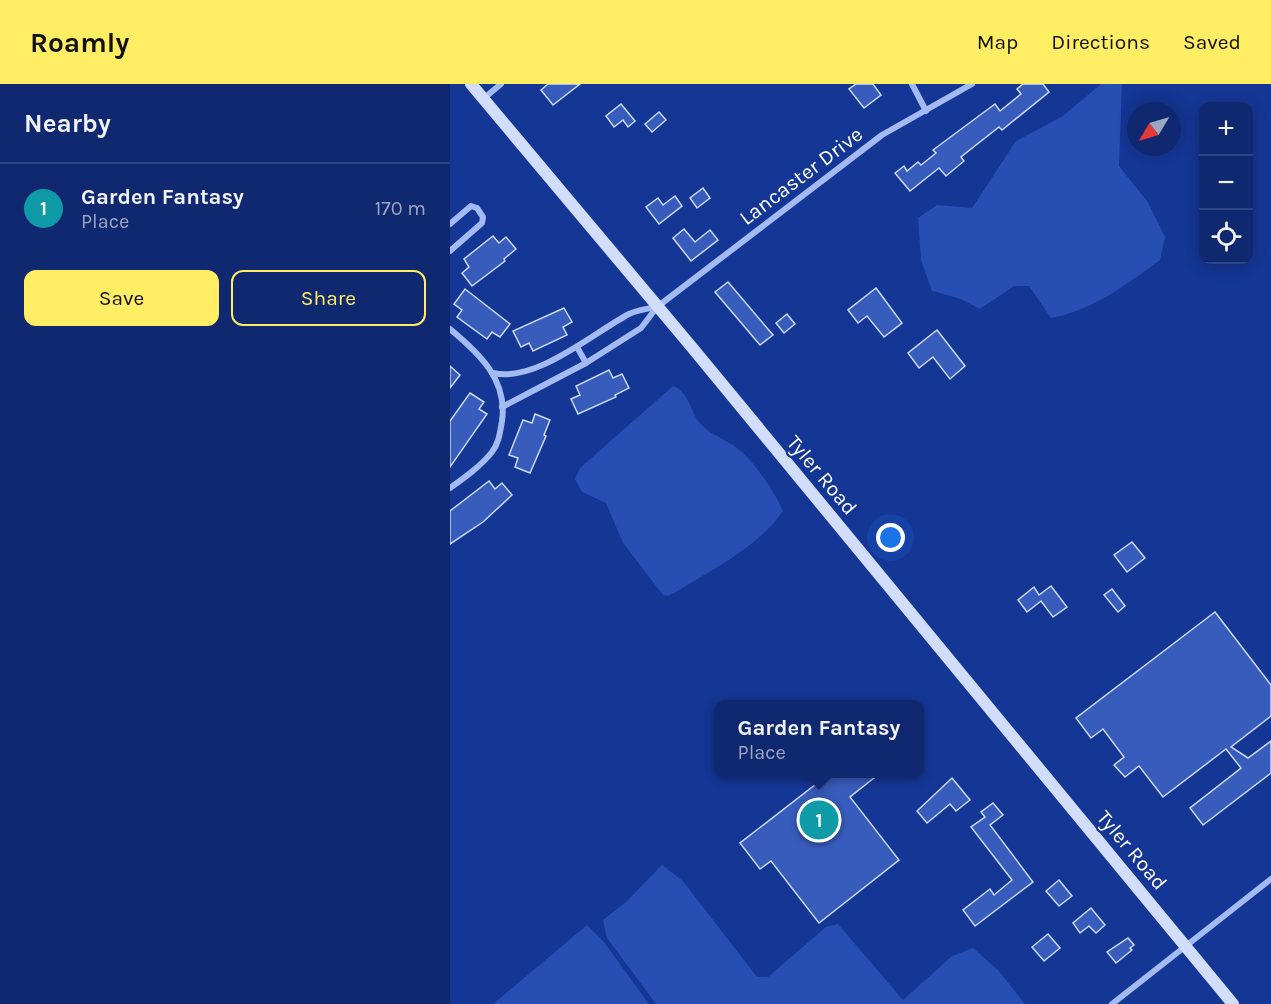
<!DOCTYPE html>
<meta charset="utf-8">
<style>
:root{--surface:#0f286f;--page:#183074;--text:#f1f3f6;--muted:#9ba6c3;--line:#2f4482;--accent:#ffed64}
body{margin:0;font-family:Karla,sans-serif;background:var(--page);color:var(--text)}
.controls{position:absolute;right:18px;top:18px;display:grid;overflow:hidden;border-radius:12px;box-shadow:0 3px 15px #0003}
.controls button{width:54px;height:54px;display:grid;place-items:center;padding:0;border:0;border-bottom:2px solid var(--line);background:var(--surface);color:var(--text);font:30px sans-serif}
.compass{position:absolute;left:677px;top:18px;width:54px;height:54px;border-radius:50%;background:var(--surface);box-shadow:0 3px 15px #0003;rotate:232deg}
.you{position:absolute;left:441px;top:454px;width:21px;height:21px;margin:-15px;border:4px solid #fff;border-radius:50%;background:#1a73e8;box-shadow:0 0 0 9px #1a73e833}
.badge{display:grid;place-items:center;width:39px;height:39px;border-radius:50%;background:var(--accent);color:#fff;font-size:20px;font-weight:700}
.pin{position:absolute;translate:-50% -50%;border:3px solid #fff;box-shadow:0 2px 6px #0006}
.popup{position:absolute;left:264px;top:616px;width:210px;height:78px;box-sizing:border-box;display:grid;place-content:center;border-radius:12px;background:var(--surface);filter:drop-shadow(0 2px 4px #0005);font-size:20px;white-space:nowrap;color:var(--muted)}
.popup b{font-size:22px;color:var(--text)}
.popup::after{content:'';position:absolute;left:50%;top:100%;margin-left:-12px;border:12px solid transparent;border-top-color:var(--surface)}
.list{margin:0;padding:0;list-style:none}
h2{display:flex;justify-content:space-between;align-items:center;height:78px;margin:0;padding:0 24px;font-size:26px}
h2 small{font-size:20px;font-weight:400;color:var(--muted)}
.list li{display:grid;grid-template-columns:39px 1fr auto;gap:18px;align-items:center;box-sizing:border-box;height:90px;padding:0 24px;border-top:2px solid var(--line)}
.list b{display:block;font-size:22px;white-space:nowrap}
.list p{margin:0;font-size:20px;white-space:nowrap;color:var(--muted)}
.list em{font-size:20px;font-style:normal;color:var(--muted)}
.actions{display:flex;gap:12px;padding:18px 24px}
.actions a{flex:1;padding:14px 0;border:2px solid var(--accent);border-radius:12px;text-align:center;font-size:21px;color:var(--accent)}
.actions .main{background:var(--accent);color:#111}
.icon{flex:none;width:33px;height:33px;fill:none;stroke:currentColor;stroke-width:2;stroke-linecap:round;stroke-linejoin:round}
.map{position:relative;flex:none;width:821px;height:920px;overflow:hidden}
header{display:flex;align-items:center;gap:36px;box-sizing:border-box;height:84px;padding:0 30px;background:var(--accent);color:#111}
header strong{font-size:28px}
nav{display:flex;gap:33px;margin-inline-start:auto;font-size:21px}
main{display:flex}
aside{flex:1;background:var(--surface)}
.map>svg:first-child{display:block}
</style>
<header>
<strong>Roamly</strong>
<nav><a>Map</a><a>Directions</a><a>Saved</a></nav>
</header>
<main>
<aside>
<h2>Nearby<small></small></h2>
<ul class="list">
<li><span class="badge" style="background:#0f9aa8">1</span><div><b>Garden Fantasy</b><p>Place</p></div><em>170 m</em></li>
</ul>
<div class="actions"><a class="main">Save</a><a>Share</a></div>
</aside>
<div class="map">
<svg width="821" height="920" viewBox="0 0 821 920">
<rect width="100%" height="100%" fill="#143694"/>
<g fill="#264eb3">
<path d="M651,0H672L669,82L697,117L715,153L710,176C677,200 642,227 601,234L579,202H564L530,225L511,215L482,207L471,176L468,134L487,121L522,124L566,57L613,32Z"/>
<path d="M223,302C239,308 240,326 249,338C259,350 270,353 283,361C303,375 323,405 333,427C307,465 257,488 219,512L213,511L173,459L156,419L132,408L125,395L130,384Z"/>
<path d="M212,781L233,797L307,893H318L376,843L388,840L453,916L502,872L523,864L548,886L575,920H206L157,854L153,836L177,817Z"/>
<path d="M137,841L154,858L199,920H43Z"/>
</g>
<g fill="#385cbb" stroke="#cbd9fc" stroke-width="1.5">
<path d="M98,0H130L103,21L91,6Z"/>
<path d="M406,0H423L431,11L414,24L399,5Z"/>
<path d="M573,0H593L599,8L552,46L549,43L511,73L514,77L496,92L489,84L460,107L445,89L454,82L457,87L468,78L471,81L486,69L483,66L545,20L550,27L571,10L567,5Z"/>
<path d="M171,20L185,37L178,43L173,36L164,43L156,32Z"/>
<path d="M209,28L216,36L202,48L195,40Z"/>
<path d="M253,104L260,114L247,124L240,114Z"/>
<path d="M225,112L232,122L209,140L196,123L208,114L213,121Z"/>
<path d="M234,145L245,158L260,146L268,156L241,177L223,154Z"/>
<path d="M43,152L49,159L56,153L66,165L54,175L55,177L22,202L12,189L19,183L14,175Z"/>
<path d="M278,198L323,251L310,261L265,208Z"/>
<path d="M426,204L452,239L434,253L417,232L408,239L398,226Z"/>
<path d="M15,205L60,240L50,253L42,248L37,255L7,233L12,226L4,220Z"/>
<path d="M114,224L122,238L113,243L117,251L83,267L79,259L71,263L63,247Z"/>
<path d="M337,230L345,240L334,249L326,239Z"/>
<path d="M487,246L515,282L500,295L483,273L469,284L458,269Z"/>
<path d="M0,282L10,291L0,304Z"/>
<path d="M159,286L163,294L172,290L179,304L165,311L166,313L128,330L121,315L130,311L126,302Z"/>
<path d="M20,309L34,318L29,325L37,330L0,383V337Z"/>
<path d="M85,330L100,336L94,351L96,352L80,389L65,383L68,374L59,371L73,336L82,339Z"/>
<path d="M39,397L45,405L52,399L62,411L33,438L0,460V427Z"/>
<path d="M682,458L695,474L677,488L664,471Z"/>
<path d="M601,502L617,523L603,533L591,517L577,528L568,516L584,503L589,511Z"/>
<path d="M662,505L675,522L668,528L654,511Z"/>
<path d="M765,528L821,601V632L781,663L798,674L821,657V689L753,741L740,724L791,684L776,665L713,713L689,682L675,693L664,681L674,673L653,645L641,654L626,634Z"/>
<path d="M379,690H429L400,713L449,776L369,839L321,777L310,785L290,759Z"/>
<path d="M502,694L520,716L506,727L500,720L477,739L467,727Z"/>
<path d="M543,719L553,731L540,741L583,798L525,842L513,826L540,805L544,811L562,796L521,743L535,733L531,728Z"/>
<path d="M609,796L622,812L609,822L596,807Z"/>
<path d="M641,824L655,841L646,849L639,842L630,849L623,839Z"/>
<path d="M598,850L610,864L594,877L582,863Z"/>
<path d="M678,854L684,861L680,864L682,866L666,879L657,868Z"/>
</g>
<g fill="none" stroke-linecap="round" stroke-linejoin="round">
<g stroke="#a3baf2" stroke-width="6">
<path d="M462,0L476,27"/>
<path d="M33,15L51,0"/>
<path d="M0,140L21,122L27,124L33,133L32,139L0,167"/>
<path d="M0,245C29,269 58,296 52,337C50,348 49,359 42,368C31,382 14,394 0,404"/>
<path d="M127,263L136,279"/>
<path d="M43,289C86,299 143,249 179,230C187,226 198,225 206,223"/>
<path d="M52,323L136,279L191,244L207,223L432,51L522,0"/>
<path d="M662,920L821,795"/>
</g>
<path stroke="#d2ddfc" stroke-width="12" d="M21,0L240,261L783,920"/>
</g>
<g text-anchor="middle" stroke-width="4.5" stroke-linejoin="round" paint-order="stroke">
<g font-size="21" fill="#fff" stroke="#143694">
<text transform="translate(351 92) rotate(-37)" y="7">Lancaster Drive</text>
<text transform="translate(372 391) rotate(50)" y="7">Tyler Road</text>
<text transform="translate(682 766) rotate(50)" y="7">Tyler Road</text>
</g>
</g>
</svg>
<div class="controls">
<button>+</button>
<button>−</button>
<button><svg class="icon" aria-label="locate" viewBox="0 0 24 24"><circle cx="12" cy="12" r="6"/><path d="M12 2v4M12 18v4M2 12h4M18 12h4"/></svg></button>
</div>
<svg class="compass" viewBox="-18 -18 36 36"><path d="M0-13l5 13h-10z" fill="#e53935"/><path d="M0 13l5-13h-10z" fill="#9ba6c3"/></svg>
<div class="you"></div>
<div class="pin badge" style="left:369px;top:736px;background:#0f9aa8">1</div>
<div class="popup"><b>Garden Fantasy</b>Place</div>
</div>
</main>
